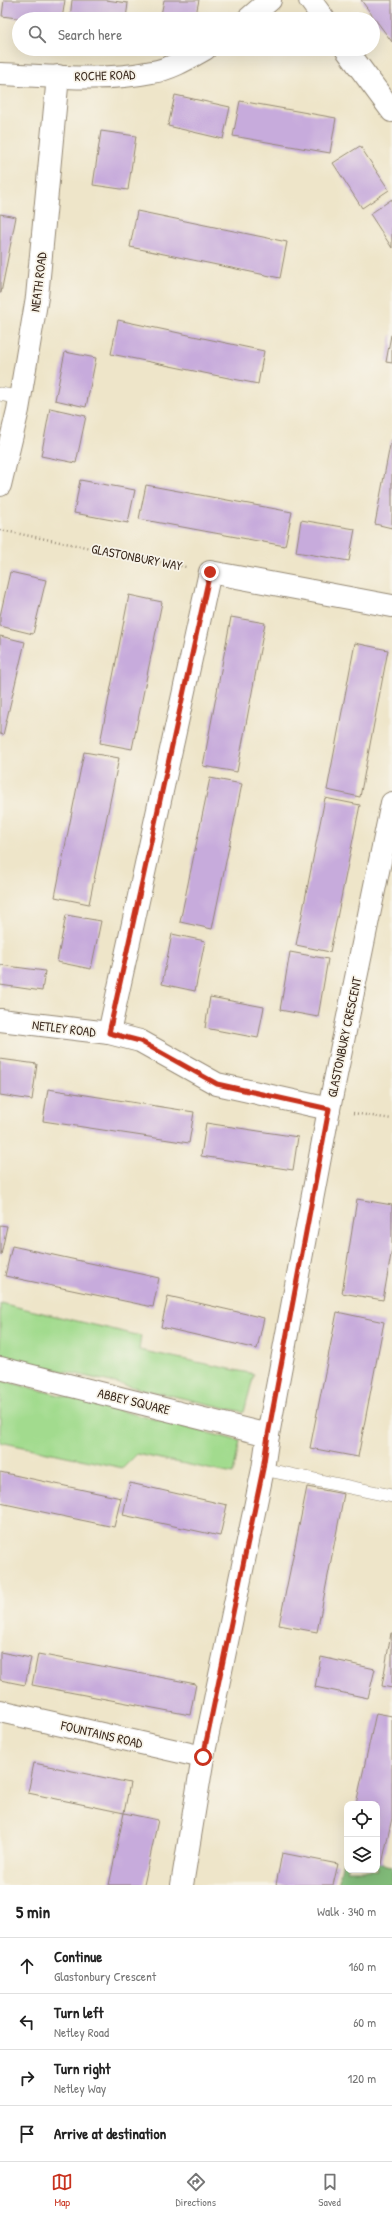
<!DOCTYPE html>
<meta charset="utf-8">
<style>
:root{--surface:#fff;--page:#f6f6f6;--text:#222;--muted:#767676;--line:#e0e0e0;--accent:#c8321e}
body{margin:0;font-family:"Patrick Hand",sans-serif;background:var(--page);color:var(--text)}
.controls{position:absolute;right:12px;bottom:12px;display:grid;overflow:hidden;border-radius:8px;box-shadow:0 4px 16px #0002}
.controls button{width:36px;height:36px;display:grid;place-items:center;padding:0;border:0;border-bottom:1px solid var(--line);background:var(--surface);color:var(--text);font:20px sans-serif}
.stop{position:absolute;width:12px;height:12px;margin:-9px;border:3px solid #c8321e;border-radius:50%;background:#fff}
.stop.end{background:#c8321e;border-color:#fff;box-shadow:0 1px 4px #0008}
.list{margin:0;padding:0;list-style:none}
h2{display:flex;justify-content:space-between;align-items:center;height:52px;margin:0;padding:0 16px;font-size:17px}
h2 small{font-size:13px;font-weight:400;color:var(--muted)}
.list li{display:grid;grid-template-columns:26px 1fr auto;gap:12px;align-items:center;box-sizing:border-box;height:56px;padding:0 16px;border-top:1px solid var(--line)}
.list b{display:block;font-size:15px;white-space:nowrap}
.list p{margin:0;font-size:13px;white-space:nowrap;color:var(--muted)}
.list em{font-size:13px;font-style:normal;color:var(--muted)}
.icon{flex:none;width:22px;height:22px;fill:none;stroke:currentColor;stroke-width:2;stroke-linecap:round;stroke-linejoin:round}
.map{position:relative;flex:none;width:392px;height:1885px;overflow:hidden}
.search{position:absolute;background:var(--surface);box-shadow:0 4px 16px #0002;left:12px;right:12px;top:12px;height:44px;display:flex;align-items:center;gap:10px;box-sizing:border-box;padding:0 14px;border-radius:22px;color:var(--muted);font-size:15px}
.sheet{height:276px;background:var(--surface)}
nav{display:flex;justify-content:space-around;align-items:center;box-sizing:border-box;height:56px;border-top:1px solid var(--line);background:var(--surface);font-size:11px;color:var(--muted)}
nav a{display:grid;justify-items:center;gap:2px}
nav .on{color:var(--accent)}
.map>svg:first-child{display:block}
</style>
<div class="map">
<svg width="392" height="1885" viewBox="0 0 392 1885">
<rect width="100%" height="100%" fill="#f7f3e8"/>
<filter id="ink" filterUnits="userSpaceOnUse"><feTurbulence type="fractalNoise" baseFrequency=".025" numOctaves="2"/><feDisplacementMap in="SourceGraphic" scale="8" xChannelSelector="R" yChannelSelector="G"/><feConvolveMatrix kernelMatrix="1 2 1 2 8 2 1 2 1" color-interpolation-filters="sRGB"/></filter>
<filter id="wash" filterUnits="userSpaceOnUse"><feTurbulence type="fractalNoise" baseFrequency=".012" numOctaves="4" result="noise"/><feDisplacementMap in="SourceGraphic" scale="16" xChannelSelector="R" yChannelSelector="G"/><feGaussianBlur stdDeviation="0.9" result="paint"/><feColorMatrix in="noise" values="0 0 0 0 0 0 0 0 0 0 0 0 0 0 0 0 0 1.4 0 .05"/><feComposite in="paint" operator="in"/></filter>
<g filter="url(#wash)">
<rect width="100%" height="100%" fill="#eee5c9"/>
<g fill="#a2db8e" stroke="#6e8256">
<path d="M0,1303L141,1336L139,1350L254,1374L244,1412L0,1357Z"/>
<path d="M0,1380L240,1441L233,1474L137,1454L123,1468L0,1442Z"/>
</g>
<path fill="#81bb79" stroke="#5e724c" d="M344,1855L347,1856V1870H377V1863L392,1866V1885H338Z"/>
<g id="blocks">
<g fill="#c7abdc">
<path d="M4,0H65L62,19H24L2,16Z"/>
<path d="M72,0H106L128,3L126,19H70Z"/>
<path d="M164,0H199L195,19H183L161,15Z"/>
<path d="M361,0H392V42Z"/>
<path d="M175,95L230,107L223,139L168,126Z"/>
<path d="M240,101L336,118L330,153L233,136Z"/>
<path d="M101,131L136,136L128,190L93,185Z"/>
<path d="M360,146L389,190L362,208L333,163Z"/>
<path d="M392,199V248L370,214Z"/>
<path d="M137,211L287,242L280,278L130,247Z"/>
<path d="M0,214L16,217L1,293H0Z"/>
<path d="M118,320L264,351L258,384L111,354Z"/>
<path d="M391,335H392V363L386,362Z"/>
<path d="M65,352L96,358L86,407L55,400Z"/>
<path d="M50,408L86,416L76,463L41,456Z"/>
<path d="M391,440H392V528L375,524Z"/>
<path d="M80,480L135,490L128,523L74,513Z"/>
<path d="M146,485L292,512L285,546L139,519Z"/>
<path d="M301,520L355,529L349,561L296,552Z"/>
<path d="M10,572L46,580L33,634L0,626V616Z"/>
<path d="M129,595L162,602L132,749L100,743Z"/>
<path d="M231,617L265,623L237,772L203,766Z"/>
<path d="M0,636L25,642L3,735L0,734Z"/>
<path d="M355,643L388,650L360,797L327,790Z"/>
<path d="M84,752L119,758L89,904L55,897Z"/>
<path d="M210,778L242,784L212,929L180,922Z"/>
<path d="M325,798L360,805L330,952L296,945Z"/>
<path d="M66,915L101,921L91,969L57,962Z"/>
<path d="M172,934L205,941L195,991L162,984Z"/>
<path d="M290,952L328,959L318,1017L280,1010Z"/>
<path d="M0,965L45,971L42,991L0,985Z"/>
<path d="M210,997L264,1007L258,1038L205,1028Z"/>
<path d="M0,1059L37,1064L32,1100L0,1095Z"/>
<path d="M48,1089L194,1112L189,1143L43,1121Z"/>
<path d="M206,1123L298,1137L293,1170L201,1156Z"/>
<path d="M357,1199L392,1205V1249L383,1300L342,1293Z"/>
<path d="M0,1225L7,1226L1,1255H0Z"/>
<path d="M12,1246L159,1278L153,1307L5,1276Z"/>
<path d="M168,1296L264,1318L257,1349L161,1327Z"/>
<path d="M337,1312L384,1322L358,1457L310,1448Z"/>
<path d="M0,1472L121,1498L114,1527L0,1503Z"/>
<path d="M130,1483L227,1505L220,1536L123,1515Z"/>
<path d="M307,1487L344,1494L317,1632L279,1625Z"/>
<path d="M391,1633H392V1688L382,1686Z"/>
<path d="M0,1652L31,1658L25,1685L0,1680Z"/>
<path d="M38,1654L196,1684L190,1715L32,1685Z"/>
<path d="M321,1657L375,1669L368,1698L315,1687Z"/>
<path d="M376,1713L392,1716V1818L382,1864L377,1863V1804H356Z"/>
<path d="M34,1763L130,1783L124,1813L28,1793Z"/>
<path d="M124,1813L158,1820L144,1885H109Z"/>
<path d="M282,1853L338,1864L333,1885H276Z"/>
</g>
</g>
</g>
<g filter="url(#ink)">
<use href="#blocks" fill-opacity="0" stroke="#948874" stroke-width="1"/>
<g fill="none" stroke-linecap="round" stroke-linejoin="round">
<defs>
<g id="lane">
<path d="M0,394L21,398"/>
<path d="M263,1469L392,1496"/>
</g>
<g id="street">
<path d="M310,0L324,19"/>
<path d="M248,19L270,0"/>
<path d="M346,49L392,111"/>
<path d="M0,74C50,76 103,82 152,72C171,69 189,58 205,49"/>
<path d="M0,485L18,410L37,297L58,76"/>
<path d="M0,1020L109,1033L140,1041L217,1084L329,1109"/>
<path d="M109,1033L210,572L392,606"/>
<path d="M0,1368L268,1435"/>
<path d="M0,1711L203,1757"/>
<path d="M182,1885L203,1757L263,1469L268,1435L329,1109L392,803"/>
</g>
</defs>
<use href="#lane" stroke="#948874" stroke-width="14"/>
<use href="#street" stroke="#948874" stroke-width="24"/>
<g stroke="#948874" stroke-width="2.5" stroke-dasharray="1 3" stroke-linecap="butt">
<path d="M0,530L186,567"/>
<path d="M353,1113L392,1119"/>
</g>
<use href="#lane" stroke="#fff" stroke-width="13"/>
<use href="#street" stroke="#fff" stroke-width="22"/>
</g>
</g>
<g fill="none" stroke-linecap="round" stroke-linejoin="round" filter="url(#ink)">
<path stroke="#c8321e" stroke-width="5" d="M203,1757L263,1469L268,1435L329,1109L217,1084L140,1041L109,1033L210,572"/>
</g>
<g text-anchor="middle" stroke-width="3.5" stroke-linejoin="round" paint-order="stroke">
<g font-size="13" fill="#3b2a1e" stroke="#f7f3e8">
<text transform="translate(105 75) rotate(-2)" y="5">ROCHE ROAD</text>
<text transform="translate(38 282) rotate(-83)" y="5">NEATH ROAD</text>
<text transform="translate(137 557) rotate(11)" y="5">GLASTONBURY WAY</text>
<text transform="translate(64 1028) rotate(7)" y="5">NETLEY ROAD</text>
<text transform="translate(344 1037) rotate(-78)" y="5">GLASTONBURY CRESCENT</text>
<text transform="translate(134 1401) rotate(14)" y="5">ABBEY SQUARE</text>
<text transform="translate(102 1734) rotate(13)" y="5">FOUNTAINS ROAD</text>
</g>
</g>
</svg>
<div class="controls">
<button><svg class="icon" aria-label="locate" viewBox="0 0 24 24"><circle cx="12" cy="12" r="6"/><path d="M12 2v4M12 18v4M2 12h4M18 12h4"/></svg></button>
<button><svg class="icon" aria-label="layers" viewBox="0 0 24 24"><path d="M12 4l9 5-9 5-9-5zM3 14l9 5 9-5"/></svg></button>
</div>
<div class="stop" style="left:203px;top:1757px"></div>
<div class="stop end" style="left:210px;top:572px"></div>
<div class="search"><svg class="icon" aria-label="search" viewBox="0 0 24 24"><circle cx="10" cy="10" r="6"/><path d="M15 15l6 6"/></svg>Search here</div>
</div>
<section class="sheet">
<h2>5 min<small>Walk · 340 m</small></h2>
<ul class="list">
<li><svg class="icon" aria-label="ahead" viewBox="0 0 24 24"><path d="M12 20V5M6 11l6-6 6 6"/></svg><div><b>Continue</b><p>Glastonbury Crescent</p></div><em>160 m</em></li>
<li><svg class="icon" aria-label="left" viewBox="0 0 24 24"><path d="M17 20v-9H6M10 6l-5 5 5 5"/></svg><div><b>Turn left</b><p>Netley Road</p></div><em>60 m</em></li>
<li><svg class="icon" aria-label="right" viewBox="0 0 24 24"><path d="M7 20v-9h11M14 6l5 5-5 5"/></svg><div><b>Turn right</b><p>Netley Way</p></div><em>120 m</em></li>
<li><svg class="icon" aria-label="arrive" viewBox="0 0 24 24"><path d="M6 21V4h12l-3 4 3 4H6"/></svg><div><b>Arrive at destination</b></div></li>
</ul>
</section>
<nav>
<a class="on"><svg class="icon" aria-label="map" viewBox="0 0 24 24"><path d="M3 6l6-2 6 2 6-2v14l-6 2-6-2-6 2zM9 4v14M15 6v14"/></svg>Map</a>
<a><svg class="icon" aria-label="directions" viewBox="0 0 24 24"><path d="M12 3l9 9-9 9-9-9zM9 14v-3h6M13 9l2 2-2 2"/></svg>Directions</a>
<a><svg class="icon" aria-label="saved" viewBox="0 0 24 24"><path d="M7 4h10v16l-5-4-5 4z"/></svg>Saved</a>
</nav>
